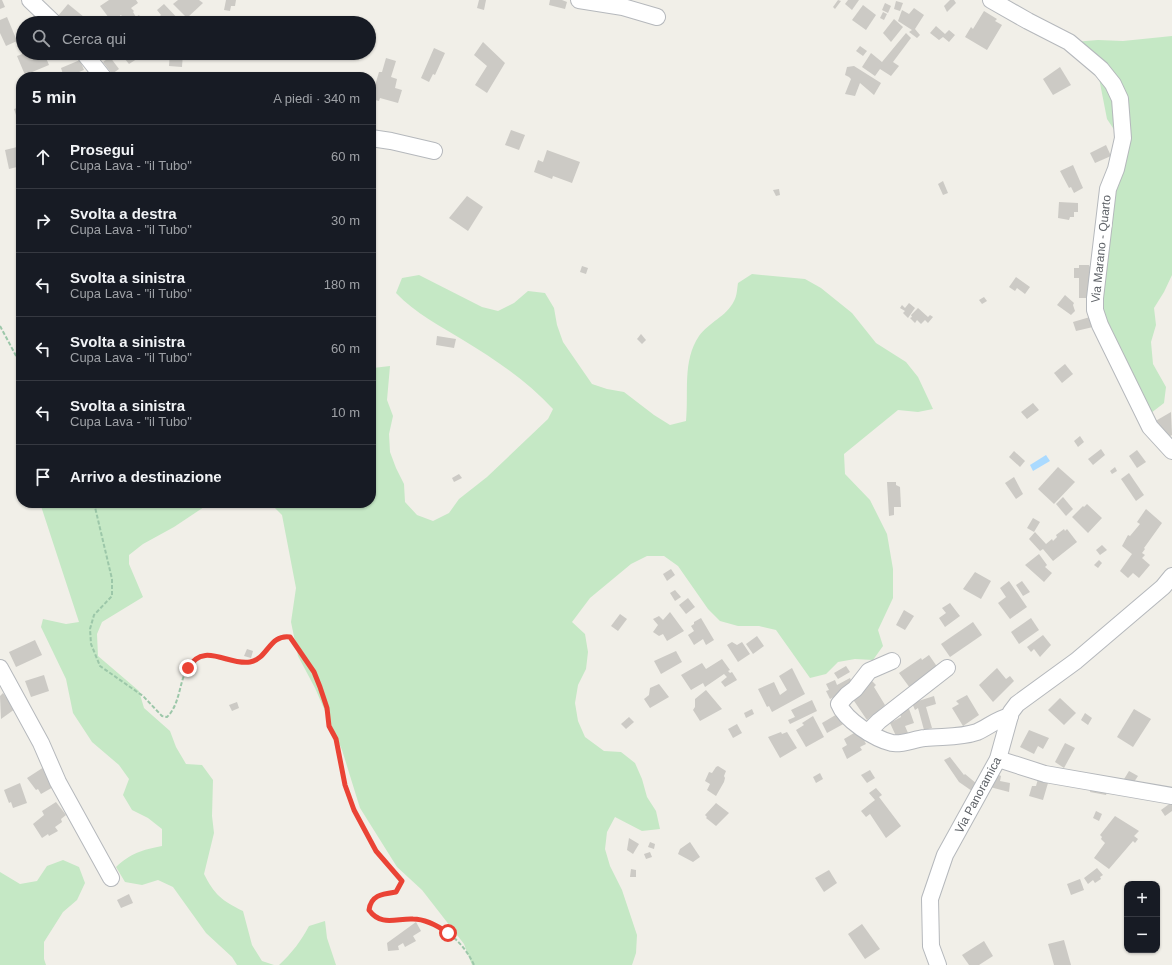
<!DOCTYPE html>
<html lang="it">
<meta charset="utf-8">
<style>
:root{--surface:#171b24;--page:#20242c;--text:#f1f3f6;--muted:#9ea1a6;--line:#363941}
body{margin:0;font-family:Helvetica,sans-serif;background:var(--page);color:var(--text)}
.controls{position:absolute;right:12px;bottom:12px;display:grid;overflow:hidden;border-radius:8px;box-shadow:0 1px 3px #0004}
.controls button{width:36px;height:36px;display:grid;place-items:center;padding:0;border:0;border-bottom:1px solid var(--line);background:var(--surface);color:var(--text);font:20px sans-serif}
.stop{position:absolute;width:12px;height:12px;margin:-9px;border:3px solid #ea4335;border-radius:50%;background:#fff}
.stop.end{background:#ea4335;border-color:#fff;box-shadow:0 1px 4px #0008}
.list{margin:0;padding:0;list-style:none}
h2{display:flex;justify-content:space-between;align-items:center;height:52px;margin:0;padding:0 16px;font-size:17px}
h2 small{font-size:13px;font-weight:400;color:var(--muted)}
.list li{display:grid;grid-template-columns:26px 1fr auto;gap:12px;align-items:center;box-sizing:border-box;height:64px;padding:0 16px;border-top:1px solid var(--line)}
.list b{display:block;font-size:15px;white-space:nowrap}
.list p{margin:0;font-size:13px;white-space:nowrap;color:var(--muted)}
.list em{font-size:13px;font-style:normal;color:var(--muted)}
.icon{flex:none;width:22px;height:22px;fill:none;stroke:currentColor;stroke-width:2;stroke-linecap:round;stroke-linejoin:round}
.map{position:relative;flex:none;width:1172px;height:965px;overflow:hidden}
.search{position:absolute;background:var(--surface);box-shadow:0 1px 3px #0004;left:16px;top:16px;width:360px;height:44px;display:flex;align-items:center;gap:10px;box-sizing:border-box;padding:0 14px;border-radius:22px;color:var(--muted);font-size:15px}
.panel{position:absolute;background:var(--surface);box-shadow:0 1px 3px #0004;left:16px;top:72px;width:360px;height:436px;border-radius:16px}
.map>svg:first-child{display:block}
</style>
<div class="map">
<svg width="1172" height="965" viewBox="0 0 1172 965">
<rect width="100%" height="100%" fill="#f1efe8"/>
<g fill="#c5e8c5">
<path d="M1172,36V275L1164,292L1154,308L1156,325L1151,342L1153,364L1166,387L1164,403L1151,413L1128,380L1098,297L1123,143L1107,119L1099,78L1073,42L1098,40L1123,41Z"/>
<path d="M752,274L805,279L821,288L852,313L876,343L906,362L918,377L933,409L918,412L898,410L844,454L845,474L870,500L887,534L893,569V598L878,630L883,646L873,660L855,659L838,662L826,674L810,678L776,630L759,626H738L720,621L708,609L678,566L664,556H647L631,564L590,598L572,622L585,634L588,652L586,669L578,685L575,703L578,721L585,737L604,751L621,752L635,763L642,779L647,797L656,811L660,829L642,831L615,817L607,832L605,849L610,866L622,890L637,935L636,953L632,965H472L464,944L422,890L397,867L360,808L342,750L315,688L298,656L291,622L296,588L282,515L270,503H371V371L373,368L390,366L387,400L393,416L389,434L390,452L396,468L404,484L405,502L417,515L433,521L449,513L459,499L487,477L548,419L553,409C527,381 496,360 463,340C440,326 415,313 396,293L402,278L419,275L482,307L498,311L514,303L528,291L545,293L554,308L557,325L563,342L592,384L607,389L624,392L654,415L670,425L686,421C689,393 682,361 699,336C709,322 726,317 734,301C737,296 737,289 738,283Z"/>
<path d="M40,503H210L174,527L143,544L129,555V564L143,597L102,622L97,634L98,656L139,691L144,708L170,731L176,747L186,764L202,765L213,780L212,816L214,833L204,874C214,894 222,901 243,911L252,945L262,961L274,965H237L232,957L206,933L173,887L158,880L142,885L125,882L116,867C131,853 142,850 162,846V829L148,818L132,810L123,795L129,779L119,765L92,742L73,713L66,679L41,627L43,619L66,624L79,622Z"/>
<path d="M63,860L79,867L85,883L77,900L63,912L44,942V959L46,965H0V872L20,884L37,881L47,866Z"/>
<path d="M325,921L327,938L336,965H279C292,953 301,941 309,926Z"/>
</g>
<path fill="#aadaff" d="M1046,455L1050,461L1033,471L1030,465Z"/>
<g fill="#cccac5">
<path d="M0,0H2L5,7L0,9Z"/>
<path d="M109,0H136L138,3L131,8L134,11L133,12L136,17L139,15L143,21L141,23H127L121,15L112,22L100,6Z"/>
<path d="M178,0H199L203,3L187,18L173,4Z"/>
<path d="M226,0H236L235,6H231L230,11L224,10Z"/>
<path d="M479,0H486L484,10L477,8Z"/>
<path d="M550,0H562L567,2L565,9L549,5Z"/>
<path d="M838,0L841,1L835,9L833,7Z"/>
<path d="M848,0H859L852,10L845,4Z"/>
<path d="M950,0H954L956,3L947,12L944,6Z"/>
<path d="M896,1L903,3L900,11L894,9Z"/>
<path d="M885,3L891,6L888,13L882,10Z"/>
<path d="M68,4L84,17L78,23H67L58,16Z"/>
<path d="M164,4L182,23H153L161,15L157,10Z"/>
<path d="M863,5L876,15L866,30L852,20Z"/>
<path d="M914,8L924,15L915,29L920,35L917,38L909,32L912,30L898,21L902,10L909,14Z"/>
<path d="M984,11L997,19L995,21L1002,25L987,50L965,37L971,27L973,29Z"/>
<path d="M883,12L887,14L884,20L880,18Z"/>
<path d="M7,17L17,41L6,46L0,33V20Z"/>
<path d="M894,19L903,27L891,42L883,33Z"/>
<path d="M936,26L945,34L949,30L955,35L949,42L943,37L939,40L930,33Z"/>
<path d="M906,33L911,38L893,62L899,66L891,76L880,69L875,76L862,67L871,53L882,62Z"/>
<path d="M483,42L505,63L487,93L475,85L487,66L474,55Z"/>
<path d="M860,46L867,51L863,56L856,51Z"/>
<path d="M434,48L445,53L435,75L433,74L429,82L421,78Z"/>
<path d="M25,53H28L29,55L35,53H44L49,65L25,75L17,56Z"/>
<path d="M120,53H142L143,55L129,64Z"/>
<path d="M170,53H183L182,67L169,66Z"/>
<path d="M110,57L119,69L112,74L103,62Z"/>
<path d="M386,58L396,61L391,77L397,79L395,88L402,90L398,103L380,98L379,101L371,99L379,72H382Z"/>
<path d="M80,60L84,70L74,74L75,77H64L61,68Z"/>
<path d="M854,66L881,83L874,95L860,83L855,96L845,94L851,79L849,77L845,75L847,67Z"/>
<path d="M1060,67L1071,85L1053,95L1043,79Z"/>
<path d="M21,95V117L17,118L14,109L20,107L16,97Z"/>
<path d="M511,130L525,135L519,150L505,145Z"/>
<path d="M1106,145L1111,156L1095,163L1090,153Z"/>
<path d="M21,146V166L9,169L5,150Z"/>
<path d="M547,150L580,162L572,183L553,176L552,179L534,172L538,160L543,162Z"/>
<path d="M1073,165L1083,188L1074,193L1071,187L1069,188L1060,171Z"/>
<path d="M943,181L948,193L943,195L938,184Z"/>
<path d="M779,189L780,195L776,196L773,190Z"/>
<path d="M467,196L483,207L468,231L449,218Z"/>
<path d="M1059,202L1078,203V212H1074V217H1070L1069,220L1058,218Z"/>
<path d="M1079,265H1089L1091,269L1090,298H1079V278H1074V268H1079Z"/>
<path d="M582,266L588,268L586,274L580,272Z"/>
<path d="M1016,277L1030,287L1025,294L1017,288L1015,291L1009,287Z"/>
<path d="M1065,295L1074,303L1073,305L1075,311L1071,315L1057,305Z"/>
<path d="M984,297L987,301L982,304L979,300Z"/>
<path d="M909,303L915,308L908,318L903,313L905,311L900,308L902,305L905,308Z"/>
<path d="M918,308L928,317L930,315L933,317L928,323L925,320L921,324L917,320L915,323L910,318L912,317L911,315Z"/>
<path d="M1090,317L1093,327L1076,331L1073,322Z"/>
<path d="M641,334L646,340L642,344L637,339Z"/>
<path d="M437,336L456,339L454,348L436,345Z"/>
<path d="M1065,364L1073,374L1062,383L1054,373Z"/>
<path d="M1033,403L1039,410L1027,419L1021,412Z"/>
<path d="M1171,412L1172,435L1165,439L1152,423Z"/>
<path d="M1080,436L1084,442L1078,447L1074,441Z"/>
<path d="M1101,449L1105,455L1093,465L1088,459Z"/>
<path d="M1137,450L1146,462L1137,468L1129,456Z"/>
<path d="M1014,451L1025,461L1020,467L1009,457Z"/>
<path d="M1058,467L1075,482L1054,504L1038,489Z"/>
<path d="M1115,467L1117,471L1112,474L1110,471Z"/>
<path d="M1129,473L1144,495L1136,501L1121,479Z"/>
<path d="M459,474L462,478L454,482L452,478Z"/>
<path d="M1014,477L1023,494L1016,499L1005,483Z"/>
<path d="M887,482H896V485L900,487L901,507H894V515L889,516Z"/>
<path d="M1063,497L1073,509L1066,516L1056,504Z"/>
<path d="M1087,504L1102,518L1088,533L1072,517L1083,506L1084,507Z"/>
<path d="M1146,509L1162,523L1144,548L1145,549L1142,553L1145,555L1142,558L1150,565L1139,578L1133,573L1128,578L1120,571L1132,554L1122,546L1128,535L1130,536L1140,524L1137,522Z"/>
<path d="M1033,518L1040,522L1034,532L1027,528Z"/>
<path d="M1064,529L1065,531L1067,529L1077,542L1053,561L1043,549L1040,551L1029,539L1035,532L1046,544L1052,539L1053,541L1057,537L1056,535Z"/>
<path d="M1102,545L1107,550L1100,555L1096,550Z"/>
<path d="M1039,554L1047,565L1045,567L1052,573L1044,582L1025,565Z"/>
<path d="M1099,560L1102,563L1098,568L1094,565Z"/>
<path d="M671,569L675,575L667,581L663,574Z"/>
<path d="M975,572L991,581L981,599L963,589Z"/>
<path d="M1009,581L1027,607L1010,619L998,603L1006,597L1000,588Z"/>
<path d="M1022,581L1030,592L1023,596L1016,585Z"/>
<path d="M675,590L681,597L675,601L670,593Z"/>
<path d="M688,598L695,607L686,614L679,605Z"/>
<path d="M950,603L960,616L945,627L939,618L946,613L942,608Z"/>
<path d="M904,610L914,616L905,630L896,625Z"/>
<path d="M670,612L684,631L667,641L663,634L659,636L653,632L658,625L653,619L659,616L663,620Z"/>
<path d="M620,614L627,619L618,631L611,626Z"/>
<path d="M701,618L714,640L706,645L703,639L694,645L688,635L694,631L691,626L694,624V622Z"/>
<path d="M1031,618L1039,630L1019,644L1011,632Z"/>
<path d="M973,622L982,635L950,657L941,644Z"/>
<path d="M1043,635L1051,645L1040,657L1034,649L1031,652L1027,647Z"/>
<path d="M757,636L764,646L753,654L746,644Z"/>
<path d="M35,640L42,655L16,667L9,652Z"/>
<path d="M732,642L737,645L742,642L750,654L738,662L727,645Z"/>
<path d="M247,649L253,651L251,658L244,656Z"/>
<path d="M676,651L682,662L661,674L654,661Z"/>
<path d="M929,655L938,668L910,688L899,673L921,658L922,660Z"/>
<path d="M722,659L730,670L728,671L730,673L732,672L737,680L725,687L721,682L727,677L724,674L705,687L703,683L691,690L681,675L702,663L706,669Z"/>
<path d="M846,666L850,672L838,679L834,673Z"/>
<path d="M792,668L805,694L772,712L769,706L767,707L758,689L774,682L780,695L787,690L779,676Z"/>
<path d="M997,668L1006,679L1010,676L1014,681L993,702L979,685Z"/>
<path d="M44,675L49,691L31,697L25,681Z"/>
<path d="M850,678L854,687L830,699L826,691L829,690L826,684L835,680L837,685Z"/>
<path d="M870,679L876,685L874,687L885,705L867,720L852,698Z"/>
<path d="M659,684L669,697L650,708L644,699L649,695L650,688Z"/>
<path d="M706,690L722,709L700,721L693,710L695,707V699Z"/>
<path d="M3,693L15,709L1,719L0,696Z"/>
<path d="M967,695L979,715L963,726L952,708L959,704L956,701Z"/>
<path d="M934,696L936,704L926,707L932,728L924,730L918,708L915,710L912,703Z"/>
<path d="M1060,698L1076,713L1064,725L1048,710Z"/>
<path d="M812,700L817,711L790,724L788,720L795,717L791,710Z"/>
<path d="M237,702L239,708L232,711L229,705Z"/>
<path d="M907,703L914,723L905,726L908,733L902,736L901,734L896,736L890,723L901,717L900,713Z"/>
<path d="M752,709L754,714L746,718L744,713Z"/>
<path d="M1134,709L1151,719L1133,747L1117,737Z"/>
<path d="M839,713L847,722L827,733L822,723Z"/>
<path d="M1085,713L1092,718L1088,725L1081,720Z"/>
<path d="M813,716L824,737L806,747L796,730L804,725L802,723Z"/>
<path d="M629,717L634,722L626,729L621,724Z"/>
<path d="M737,724L742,733L733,738L728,729Z"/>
<path d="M859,730L866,744L860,747L862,750L847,759L842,748L847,745L844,739Z"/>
<path d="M1029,730L1049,738L1043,749L1038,746L1034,754L1020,747Z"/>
<path d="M781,732L782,734L787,732L797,748L780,758L768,737Z"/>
<path d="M1065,743L1075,748L1064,768L1055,762Z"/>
<path d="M950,757L964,775L965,774L977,784L972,791L959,782L944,760Z"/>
<path d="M718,766L726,771L724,776L725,778L724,782L716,796L707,790L710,784L705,781L709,772L712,773L716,767Z"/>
<path d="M44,767L55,786L41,794L38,789L36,790L27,778Z"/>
<path d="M870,770L875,778L867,783L861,775Z"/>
<path d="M1129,771L1138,776L1132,785L1121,784Z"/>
<path d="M820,773L823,779L816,783L813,777Z"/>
<path d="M997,774L1001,776L1000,781L1010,783L1009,792L990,787Z"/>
<path d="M1038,779L1048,783L1043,800L1029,796L1032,786H1036Z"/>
<path d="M20,783L27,803L13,808L11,802L9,803L4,790Z"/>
<path d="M1092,783L1108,788L1106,795L1090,792Z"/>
<path d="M876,788L882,795L879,797L901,826L886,838L870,814L866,817L861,811L875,800L869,793Z"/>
<path d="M56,802L66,815L61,819L62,822L55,827L58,831L49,836L48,834L42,838L33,824L44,815L42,811Z"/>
<path d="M1172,802V811L1165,816L1161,810Z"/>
<path d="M716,803L729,813L716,826L706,818L707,817L705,815Z"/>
<path d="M1096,811L1102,814L1099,821L1093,818Z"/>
<path d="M1115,816L1139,831L1134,836L1138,839L1135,843L1133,841L1109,869L1094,858L1105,843L1101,839L1102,837L1100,835Z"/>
<path d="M629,838L639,844L633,854L627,850Z"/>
<path d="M650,842L655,844L654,849L648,847Z"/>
<path d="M690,842L700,857L693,862L678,854L680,849Z"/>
<path d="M650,852L652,857L646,859L644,854Z"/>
<path d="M1097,868L1103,875L1100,877L1101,879L1095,883L1093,880L1088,884L1084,878Z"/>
<path d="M631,869L636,870V877H630Z"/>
<path d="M829,870L837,883L824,892L815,878Z"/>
<path d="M1080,879L1084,890L1071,895L1067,884Z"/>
<path d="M129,894L133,903L121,908L117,900Z"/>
<path d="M416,922L421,931L413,936L416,941L405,947L403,943L398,946L399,950L388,951L387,943Z"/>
<path d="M862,924L880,949L865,959L848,934Z"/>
<path d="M1064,940L1071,965H1054L1048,944Z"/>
<path d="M984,941L993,956L979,965H969L962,955Z"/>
</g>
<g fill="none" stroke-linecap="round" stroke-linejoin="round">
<defs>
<g id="minor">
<path d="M30,0L54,23"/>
<path d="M579,0L623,7L657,17"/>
<path d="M991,0L1028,21L1069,42L1101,69L1113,84L1120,99L1123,138L1116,169L1108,189L1095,298V310L1100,325L1150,427L1172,451"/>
<path d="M84,53L103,77"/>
<path d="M371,138L391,141L434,151"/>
<path d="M892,661L869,671L855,689L847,695L839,704C845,720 875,739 892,743C902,745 914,739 925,738C942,736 960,738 977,732C988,727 997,719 1010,716"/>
<path d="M0,668L41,743L58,782L111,878"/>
<path d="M868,732L879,721L947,668"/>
<path d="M998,759L1045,774L1172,796"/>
<path d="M938,965L931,946L930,899L945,855L998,759L1011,712L1017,704L1076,661L1163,587L1172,576"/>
</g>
</defs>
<use href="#minor" stroke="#b5b8bc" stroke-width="18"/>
<g stroke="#9cc7a9" stroke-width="2" stroke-dasharray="4 2" stroke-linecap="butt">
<path d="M0,326L21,365"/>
<path d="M94,503L112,579V596L94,615L90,629L91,644L100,666L143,696L162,716L167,717C185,700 176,664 203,655C215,657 240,664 250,662C268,659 269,634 290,637L314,672L320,687L327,708L329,726L336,739L345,785L354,809L376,851L402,881L396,892C382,894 371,895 369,910C381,928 398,916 415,919C441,923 463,941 474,965"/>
</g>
<use href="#minor" stroke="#fff" stroke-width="16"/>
</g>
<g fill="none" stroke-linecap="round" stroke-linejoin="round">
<path stroke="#ea4335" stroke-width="5" d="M188,668C204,641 228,666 250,662C268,659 269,634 290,637L314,672L320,687L327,708L329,726L336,739L345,785L354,810L376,851L402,881L396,892C382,894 371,895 369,910C381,927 397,918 413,919C426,919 438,926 448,933"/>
</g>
<g text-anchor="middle" stroke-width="4" stroke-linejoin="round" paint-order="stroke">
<g font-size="12" fill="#5f6368" stroke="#fff">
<text transform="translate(1101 249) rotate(-84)" y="4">Via Marano - Quarto</text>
<text transform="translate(978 795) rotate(-62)" y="4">Via Panoramica</text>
</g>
</g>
</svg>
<div class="controls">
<button>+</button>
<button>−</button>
</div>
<div class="stop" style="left:448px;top:933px"></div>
<div class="stop end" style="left:188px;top:668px"></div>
<div class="search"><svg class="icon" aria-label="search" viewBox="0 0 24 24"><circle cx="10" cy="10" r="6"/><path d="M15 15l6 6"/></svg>Cerca qui</div>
<section class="panel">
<h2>5 min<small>A piedi · 340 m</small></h2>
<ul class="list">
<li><svg class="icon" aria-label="ahead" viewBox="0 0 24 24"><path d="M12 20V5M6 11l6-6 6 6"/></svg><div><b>Prosegui</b><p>Cupa Lava - &quot;il Tubo&quot;</p></div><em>60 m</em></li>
<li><svg class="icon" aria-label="right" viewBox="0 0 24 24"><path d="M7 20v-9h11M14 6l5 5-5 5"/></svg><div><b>Svolta a destra</b><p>Cupa Lava - &quot;il Tubo&quot;</p></div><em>30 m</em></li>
<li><svg class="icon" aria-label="left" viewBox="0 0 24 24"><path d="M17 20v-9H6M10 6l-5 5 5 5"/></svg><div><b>Svolta a sinistra</b><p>Cupa Lava - &quot;il Tubo&quot;</p></div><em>180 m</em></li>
<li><svg class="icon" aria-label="left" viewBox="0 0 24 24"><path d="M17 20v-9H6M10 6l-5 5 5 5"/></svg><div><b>Svolta a sinistra</b><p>Cupa Lava - &quot;il Tubo&quot;</p></div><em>60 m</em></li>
<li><svg class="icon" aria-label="left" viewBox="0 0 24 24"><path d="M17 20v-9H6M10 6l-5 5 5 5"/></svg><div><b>Svolta a sinistra</b><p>Cupa Lava - &quot;il Tubo&quot;</p></div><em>10 m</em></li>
<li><svg class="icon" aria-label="arrive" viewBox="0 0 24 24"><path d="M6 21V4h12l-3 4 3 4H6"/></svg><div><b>Arrivo a destinazione</b></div></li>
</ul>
</section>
</div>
